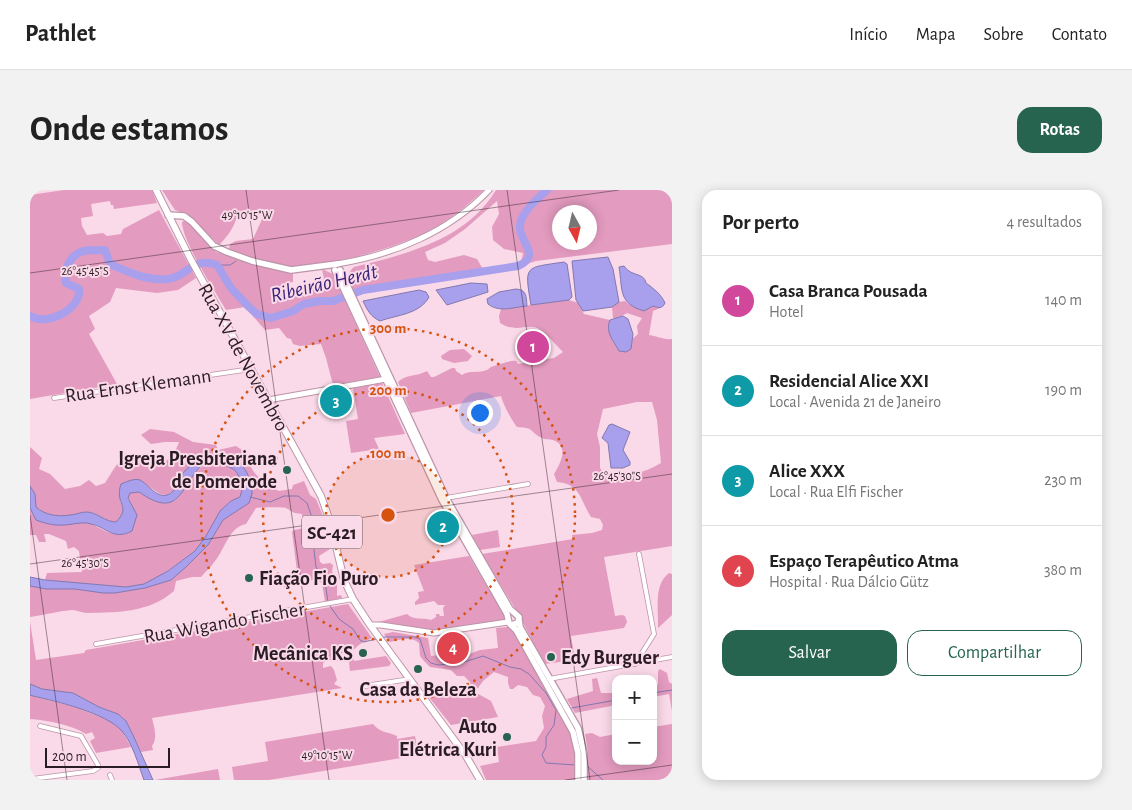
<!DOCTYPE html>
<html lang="pt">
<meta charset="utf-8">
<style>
:root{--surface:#fff;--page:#f2f2f2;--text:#222;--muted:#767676;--line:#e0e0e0;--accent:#276450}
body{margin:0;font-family:"Alegreya Sans",sans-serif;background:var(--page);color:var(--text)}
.controls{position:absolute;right:15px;bottom:15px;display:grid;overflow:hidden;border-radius:10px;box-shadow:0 2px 12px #0003}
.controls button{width:45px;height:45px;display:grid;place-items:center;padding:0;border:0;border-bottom:1px solid var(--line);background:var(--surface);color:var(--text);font:25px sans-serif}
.compass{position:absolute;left:522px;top:15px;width:45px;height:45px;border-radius:50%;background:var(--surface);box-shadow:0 2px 12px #0003;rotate:172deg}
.scale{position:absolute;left:15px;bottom:12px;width:125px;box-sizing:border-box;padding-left:5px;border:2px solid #2a1c23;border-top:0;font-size:14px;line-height:18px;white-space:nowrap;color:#2a1c23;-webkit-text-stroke:4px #fad9e8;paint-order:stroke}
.you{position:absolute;left:449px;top:222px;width:18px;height:18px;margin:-12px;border:4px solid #fff;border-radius:50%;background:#1a73e8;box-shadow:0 0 0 8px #1a73e833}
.badge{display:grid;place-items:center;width:32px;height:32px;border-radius:50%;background:var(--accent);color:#fff;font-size:16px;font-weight:700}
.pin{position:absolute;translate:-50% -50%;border:2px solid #fff;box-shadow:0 1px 5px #0006}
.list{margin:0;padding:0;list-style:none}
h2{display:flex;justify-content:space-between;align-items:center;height:65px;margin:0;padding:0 20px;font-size:21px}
h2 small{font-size:16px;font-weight:400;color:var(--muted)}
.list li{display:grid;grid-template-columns:32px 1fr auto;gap:15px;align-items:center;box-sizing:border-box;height:90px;padding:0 20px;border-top:1px solid var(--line)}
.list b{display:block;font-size:19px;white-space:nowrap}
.list p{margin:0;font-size:16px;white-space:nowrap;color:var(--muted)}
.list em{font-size:16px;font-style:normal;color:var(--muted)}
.actions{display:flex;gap:10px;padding:15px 20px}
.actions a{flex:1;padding:11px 0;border:1px solid var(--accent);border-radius:15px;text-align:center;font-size:18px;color:var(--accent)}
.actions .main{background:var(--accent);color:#fff}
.map{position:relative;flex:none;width:642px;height:590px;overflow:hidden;border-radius:15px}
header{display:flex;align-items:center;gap:30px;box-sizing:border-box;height:70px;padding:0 25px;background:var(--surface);border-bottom:1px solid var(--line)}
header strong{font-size:24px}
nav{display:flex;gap:28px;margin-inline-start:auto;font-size:18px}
.intro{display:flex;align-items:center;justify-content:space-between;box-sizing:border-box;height:120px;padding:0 30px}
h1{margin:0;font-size:35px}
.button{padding:12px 22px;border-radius:15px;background:var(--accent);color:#fff;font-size:18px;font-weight:700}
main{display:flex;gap:30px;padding:0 30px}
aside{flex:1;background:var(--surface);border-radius:15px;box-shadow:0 2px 12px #0003}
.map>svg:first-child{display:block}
</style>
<header>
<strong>Pathlet</strong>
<nav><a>Início</a><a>Mapa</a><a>Sobre</a><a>Contato</a></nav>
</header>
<div class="intro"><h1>Onde estamos</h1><a class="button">Rotas</a></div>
<main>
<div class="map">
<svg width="642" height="590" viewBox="0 0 642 590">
<rect width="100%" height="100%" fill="#fad9e8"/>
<g fill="#e39bbf" fill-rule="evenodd">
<path d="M34,0H122L127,13L84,19L83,15H81L80,11L61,14L63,26L51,28L52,36L57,45L73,43L77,46L91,44L93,39L129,20L166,88L148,100L127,103L86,98L80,112L59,126L65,139L59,144L87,194L0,209V5Z"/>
<path d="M132,0H454C439,14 423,27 405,38C373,56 303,76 265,77C244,77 219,67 199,59L200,54L206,51L223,49L233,27L232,22L227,21L207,26C204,38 197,47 189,55L160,26L145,20Z"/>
<path d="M466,0H642V54L506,71L493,75L491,73L493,63L474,59L463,50L462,37L469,24L467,11L435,39L415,53L395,62L398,70L405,72L434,65L447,69L454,81L451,84L443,85L441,83L400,89L391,93L363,98L349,99L325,105C321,94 314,85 324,77C377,64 437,49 466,0ZM560,22V52H530V22Z"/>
<path d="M154,31L160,34L186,62L252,81L263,83V92L251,94L253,106L259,108L266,106L267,101L272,103L275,99C282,99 290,95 294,89L292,79L303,84L350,187L303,195L296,168L291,154L270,156L263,154L261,149L257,148L249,138L235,140L215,117L196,120C185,101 152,51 152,32Z"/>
<path d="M539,110L548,113L554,124L580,130C576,141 583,152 589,161L601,159V150L608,144L607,136L612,128L597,123L588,128H583L582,117L589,112L595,111C603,119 613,120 623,116L630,118L623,121L619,145C627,146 634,150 642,149V356L574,367L585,426L592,425L595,426L597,432L594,438L541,446L545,470L514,474L489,425L452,364L543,349L542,345L562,343L572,340L573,335L570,329L561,327C550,310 551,294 527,292L524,284C530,274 540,256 523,250C519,249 515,250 512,248C498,241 506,238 487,237C482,231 473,214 471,206L381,223L368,192C376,184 386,187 397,181L401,187H404L422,178H425L426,181L432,185C441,179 453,185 461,177C469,175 479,170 486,171L488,174L524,168L533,162C526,155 517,144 509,139C499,132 487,144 470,133L469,126L471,119ZM607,212H622L627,230L631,273C611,285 599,285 575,285L570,278V257L567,244L573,219Z"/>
<path d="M434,159L442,166L438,171L424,173L412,169L411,166L420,160Z"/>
<path d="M352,193L375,244L344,248L349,259L321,263L316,231L328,229L323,198Z"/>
<path d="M120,239L144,242L163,252L186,255L188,260L206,256C214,262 225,265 221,277C224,284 230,287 233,294L249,301L262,299L263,295L274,291L280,305L286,309L293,326L292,329L273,332L272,324C262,323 263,322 256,318C253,317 230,317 226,318L216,334C199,337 195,359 185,371C181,377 176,381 171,387H162L146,391L144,401C119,423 88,422 57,423C52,423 47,420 42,420C28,421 14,425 0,427V396L16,399H45L73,403H85L115,398L141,390L156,377L178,355L193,330L210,319L216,281L211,274L187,264L152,284L143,301L137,305L130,304L109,290L90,311C95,321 94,324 86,332C75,332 68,322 56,322C51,322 45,325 40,325C27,327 15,325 6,317L5,304L0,296V257L12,268L9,279L20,284L35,299L50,296L59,290L66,296L75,293L85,277L94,267C119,275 138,283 149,252H135L121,254L111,245Z"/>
<path d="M187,271C192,274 202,276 206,280C213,286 213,298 210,307L201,311L190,321L176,346L165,361L125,390L114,394L96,397L15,390L17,383L52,382L49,361L44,357L38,359L36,351L19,344H14L16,352H9L6,345H0V318L6,330L58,333C74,338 84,351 102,341L104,319L98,307L100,303L109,302C162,337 145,277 187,271Z"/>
<path d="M289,335L296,338L300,359L289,366L290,372L293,374L300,373L303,375L302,382L307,387V406L311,405L312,408L295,412L292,393L285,389L272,394L267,381L262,342L264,340Z"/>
<path d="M468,340L470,357L450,360L442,345Z"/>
<path d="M439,366L475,427L474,430L405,441L349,432L377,424C384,431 393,427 401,430L406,427V424H409L410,426H414L413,418L415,415H408L404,411L385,415V412L389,408L388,402L394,401L384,375Z"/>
<path d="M639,383L642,384V425L628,438C629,420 623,395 639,383Z"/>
<path d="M318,414L342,448L330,454L322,461L303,465L323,468L324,471L356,466L361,473L359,476L320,481L319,472L298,470L293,473V478L301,476L304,480L307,490L304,494L312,498L122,528C124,537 128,548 122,556L123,560L111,562L96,531L88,524L69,517L43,503L11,499L0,494V432L6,470L54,463L56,460Z"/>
<path d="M478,437L482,438L489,451L534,529L541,544L545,563L546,590H456L450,576L469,572L467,557L506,551L514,538L512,526L515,516L510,507L503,505L497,497L488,495L483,499H480L478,493V487L464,482L453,491L448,498L442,499L440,492L434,486H427L421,480L400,477L394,471L390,466L389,453C381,446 369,450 360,452L354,444L363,442L398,448L401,466L417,464L423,466H434L450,460L468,458L466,438Z"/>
<path d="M630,479L637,483L639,492L642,494V521L639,504L623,507V496L628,494V481Z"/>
<path d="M567,488L571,503H586V515L545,523L537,509L563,501L562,489Z"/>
<path d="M439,499L461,511L468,527L421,535L398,506Z"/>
<path d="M0,505L45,517L81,531L92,541L101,557L66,563L60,551L65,548L62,542L56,544C42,535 16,530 0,529Z"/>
<path d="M343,534C352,544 357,541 367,546V549L385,546L389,565L239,590H204L202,577L238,571L235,552Z"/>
<path d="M642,534V590H558V562L555,544L562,543L570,547L586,544V571H623V537Z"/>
<path d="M188,579L190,590H125Z"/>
</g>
<g fill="#a8a0ec" stroke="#8278b0">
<path d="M578,67L583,79L589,112L582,117L553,121L546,110L542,71Z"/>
<path d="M534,72L537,74L542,107L539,110L501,115C494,74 495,78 534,72Z"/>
<path d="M594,76C601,87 614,82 616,93C624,99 631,104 635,113C632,119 629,118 623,116L614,121C588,113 593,101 589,77Z"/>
<path d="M441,93L457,94L458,102L417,115L406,100Z"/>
<path d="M486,99C497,100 496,106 497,116C484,117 469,123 458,114L457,109L469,102Z"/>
<path d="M389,100L396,102L399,107C390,124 367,125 350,131C341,127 337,120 333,111Z"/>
<path d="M593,126L598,129L603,144L601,159L596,162L589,161C583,150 575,142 580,130Z"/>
<path d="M582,234L600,242L593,260L600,272V275L593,278H581L578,253L572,248L579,235Z"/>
<path d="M187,264L211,274L216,281L222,294V304L219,313L193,330L178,355L156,377L141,390L115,398L85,403H73L45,399H16L0,396V387L15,390L96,397L114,394L138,381L165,361L176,346L190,321L201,311L210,307C213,298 213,292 208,285C205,278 200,278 193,274C164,261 160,304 141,312C130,316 118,308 109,302L100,303L98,308L107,325L102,341C83,351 77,337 61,334C52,331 42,335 33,335C24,336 14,333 6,330L0,318V296L5,304L6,317C15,325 27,327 40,325C45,325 51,322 56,322C67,322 75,332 86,332C102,316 84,314 91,294C96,292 104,288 110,290C118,294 126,308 137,305C146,303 148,289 153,283C162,272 173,267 187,264Z"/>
<path d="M0,494L12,499L43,503L69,517L88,524L96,531L103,545L123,590H114C108,574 103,554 92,541C76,523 26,511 3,506L0,505Z"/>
</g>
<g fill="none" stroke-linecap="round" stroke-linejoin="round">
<g stroke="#8278b0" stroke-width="1">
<path d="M187,75H200L206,71"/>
<path d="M220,307L240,312L254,306H268L277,313L287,342L284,360L286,377L295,392L298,412"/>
<path d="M300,416L309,429L323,439L330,450L334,452L346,449"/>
<path d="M352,447H385L390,449L396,468L401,473L408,475L431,473L453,466L480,477L491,479L499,484L516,503L526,520L524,535L516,547V557L512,565L516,573L545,575"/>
<path d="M623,503L642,500"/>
<path d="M542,518L586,510"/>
<path d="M557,576L573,590"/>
</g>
<path stroke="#a8a0ec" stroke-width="8" d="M0,126C18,137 52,118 49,99L36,93C33,80 40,64 54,61C60,60 68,60 75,60L80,74C98,82 117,91 137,89C157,88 161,66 187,75L201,98L218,116L227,124L241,128L263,121L274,114L289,111H303L333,100L488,76C515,64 484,50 491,31C495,19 508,8 517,0"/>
<defs>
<g id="minor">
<path d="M24,208L221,179"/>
<path d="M416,308L498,294"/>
<path d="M66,454L323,409"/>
<path d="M605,474L624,444L609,364"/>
<path d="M519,489L642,467"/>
<path d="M335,496L380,489"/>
<path d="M80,585L82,590"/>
<path d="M2,589L63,581L68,578V575L51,546L10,536"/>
</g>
<g id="tertiary">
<path d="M307,74C363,65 419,42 459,0"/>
<path d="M238,210L356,189"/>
<path d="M340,435H351L404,443L478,432"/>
<path d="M0,589L3,590"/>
</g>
<g id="secondary">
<path d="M138,25L154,26L162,32L184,56L197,62L222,71L261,80L307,74"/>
<path d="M305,80L412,310L477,424L479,433L486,440L543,542L548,563V590"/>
<path d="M310,80L416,308L480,419L489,427L488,433L481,435"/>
<path d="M489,430L490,437L548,538L554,563V590"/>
</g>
<path id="primary" d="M126,0L160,68L291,306L300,331L314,390L323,409L340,435L436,566L450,590"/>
</defs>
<use href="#minor" stroke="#bc95a8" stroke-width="5.5"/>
<use href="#tertiary" stroke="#bc95a8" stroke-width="7"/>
<use href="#secondary" stroke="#bc95a8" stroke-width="8"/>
<use href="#primary" stroke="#bc95a8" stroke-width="8"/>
<use href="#minor" stroke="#fff" stroke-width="4"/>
<use href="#tertiary" stroke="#fff" stroke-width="5"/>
<use href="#secondary" stroke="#fff" stroke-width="5.5"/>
<use href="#primary" stroke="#fff" stroke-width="6"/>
</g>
<path fill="none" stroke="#2a1c23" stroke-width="1" stroke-opacity="0.45" d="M216,0L299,590M477,0L560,590M0,83L589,0M0,325L37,590M0,374L642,284M535,590L642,575"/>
<circle cx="358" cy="325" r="62" fill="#d5530e" fill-opacity=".12"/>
<g fill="none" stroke="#d5530e" stroke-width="2.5" stroke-dasharray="2.5 5">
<circle cx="358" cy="325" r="62"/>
<circle cx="358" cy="325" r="125"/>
<circle cx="358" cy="325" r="187"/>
</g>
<g fill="#276450" stroke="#fad9e8" stroke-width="2">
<circle cx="257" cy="280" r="5"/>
<circle cx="219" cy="388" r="5"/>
<circle cx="333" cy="463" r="5"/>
<circle cx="521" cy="467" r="5"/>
<circle cx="388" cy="479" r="5"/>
<circle cx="477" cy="547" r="5"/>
</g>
<g text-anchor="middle" stroke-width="4" stroke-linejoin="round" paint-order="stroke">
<rect fill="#fad9e8" stroke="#68555e" stroke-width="1" x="272" y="325.5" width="60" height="33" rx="4"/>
<g font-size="19" font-weight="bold" fill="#2a1c23">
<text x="302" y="349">SC-421</text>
</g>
<g font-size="20" fill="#2a1c23" stroke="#fad9e8">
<text transform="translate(214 167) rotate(61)" y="7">Rua XV de Novembro</text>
<text transform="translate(108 195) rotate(-8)" y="7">Rua Ernst Klemann</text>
<text transform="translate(194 432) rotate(-10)" y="7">Rua Wigando Fischer</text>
</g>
<g font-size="20" font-weight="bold" fill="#2a1c23" stroke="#fad9e8" text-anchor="end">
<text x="247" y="275">Igreja Presbiteriana<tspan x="247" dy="23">de Pomerode</tspan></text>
<text x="229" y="395" text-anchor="start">Fiação Fio Puro</text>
<text x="323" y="470">Mecânica KS</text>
<text x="531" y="474" text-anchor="start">Edy Burguer</text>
<text x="388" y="506" text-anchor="middle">Casa da Beleza</text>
<text x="467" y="543">Auto<tspan x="467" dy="23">Elétrica Kuri</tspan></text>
</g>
<g font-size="21" font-style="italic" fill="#39237a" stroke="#fad9e8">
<text transform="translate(294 93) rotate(-13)" y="7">Ribeirão Herdt</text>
</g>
</g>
<g font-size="12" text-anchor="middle" fill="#2a1c23" stroke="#fad9e8" stroke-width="4" stroke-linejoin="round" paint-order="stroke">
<text x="217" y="29">49°10'15"W</text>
<text x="55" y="85">26°45'45"S</text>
<text x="587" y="290">26°45'30"S</text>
<text x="55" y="377">26°45'30"S</text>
<text x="297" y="569">49°10'15"W</text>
</g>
<circle cx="358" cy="325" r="8" fill="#d5530e" stroke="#fad9e8" stroke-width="2.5"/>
<g font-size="15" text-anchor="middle" font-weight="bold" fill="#d5530e" stroke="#fad9e8" stroke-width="4" stroke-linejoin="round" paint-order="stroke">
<text x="358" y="143">300 m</text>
<text x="358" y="205">200 m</text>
<text x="358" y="268">100 m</text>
</g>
</svg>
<div class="controls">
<button>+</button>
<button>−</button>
</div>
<svg class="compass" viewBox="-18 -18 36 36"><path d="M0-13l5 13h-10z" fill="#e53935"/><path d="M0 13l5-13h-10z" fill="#767676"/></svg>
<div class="scale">200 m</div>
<div class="you"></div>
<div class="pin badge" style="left:503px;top:157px;background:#d1479c">1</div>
<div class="pin badge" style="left:413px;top:337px;background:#0f9aa8">2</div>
<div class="pin badge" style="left:306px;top:211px;background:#0f9aa8">3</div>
<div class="pin badge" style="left:423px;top:458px;background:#e0444e">4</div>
</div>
<aside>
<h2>Por perto<small>4 resultados</small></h2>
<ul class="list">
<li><span class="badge" style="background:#d1479c">1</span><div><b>Casa Branca Pousada</b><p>Hotel</p></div><em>140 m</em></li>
<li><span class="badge" style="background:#0f9aa8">2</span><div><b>Residencial Alice XXI</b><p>Local · Avenida 21 de Janeiro</p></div><em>190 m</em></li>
<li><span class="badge" style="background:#0f9aa8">3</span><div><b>Alice XXX</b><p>Local · Rua Elfi Fischer</p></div><em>230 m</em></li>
<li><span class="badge" style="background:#e0444e">4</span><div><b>Espaço Terapêutico Atma</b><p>Hospital · Rua Dálcio Gütz</p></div><em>380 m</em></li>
</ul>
<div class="actions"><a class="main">Salvar</a><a>Compartilhar</a></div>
</aside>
</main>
